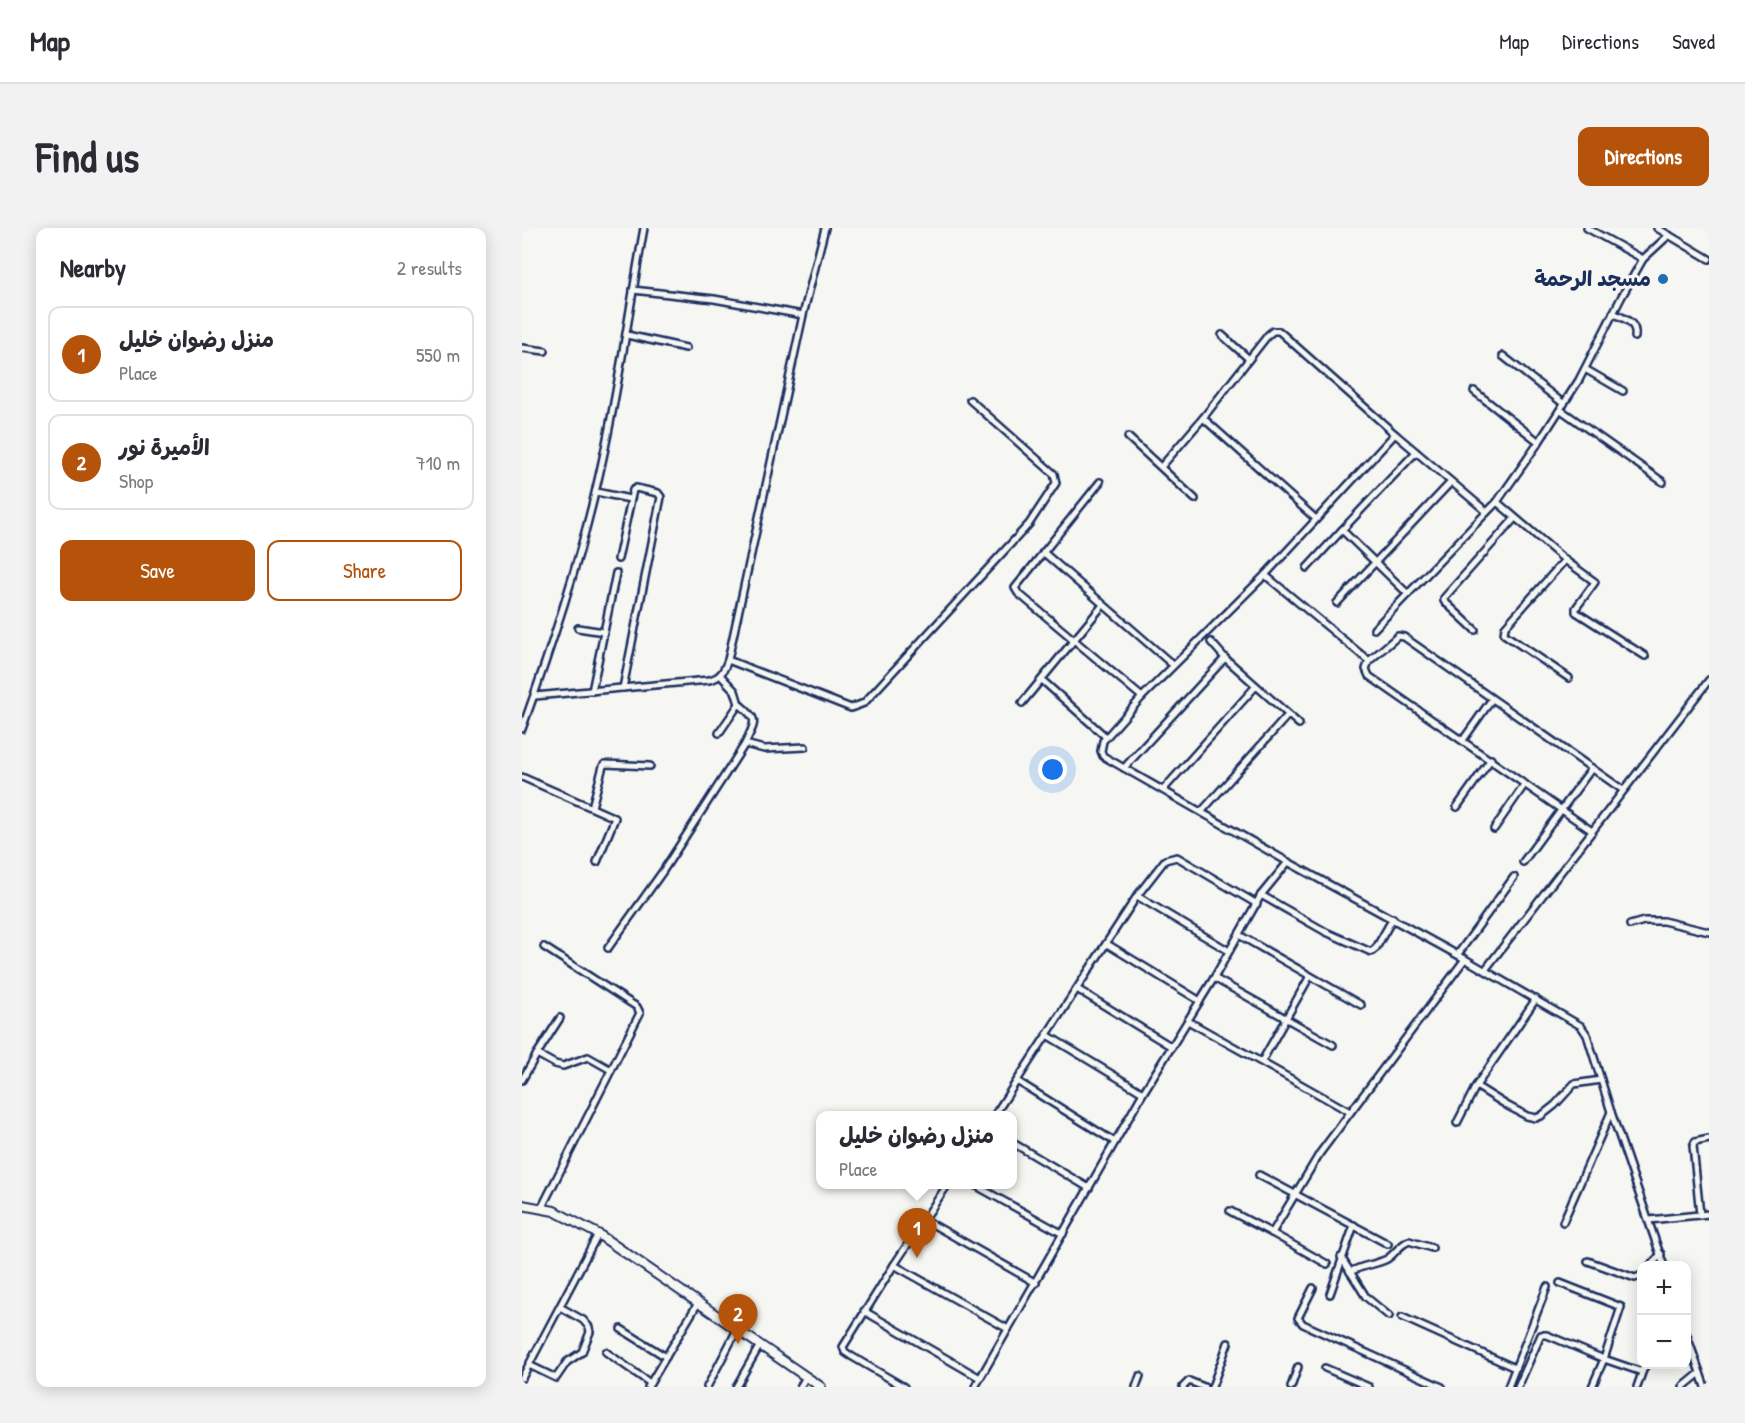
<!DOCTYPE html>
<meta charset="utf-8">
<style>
:root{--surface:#fff;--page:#f2f2f3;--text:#2b2b33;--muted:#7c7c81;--line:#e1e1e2;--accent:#b45309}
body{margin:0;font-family:"Patrick Hand","Playpen Sans Arabic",sans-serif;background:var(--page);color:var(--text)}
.controls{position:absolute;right:18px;bottom:18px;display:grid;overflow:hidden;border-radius:12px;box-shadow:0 3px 15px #0003}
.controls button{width:54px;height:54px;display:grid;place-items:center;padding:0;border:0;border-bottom:2px solid var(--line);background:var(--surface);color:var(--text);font:30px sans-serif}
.you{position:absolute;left:531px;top:542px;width:21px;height:21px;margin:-15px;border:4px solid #fff;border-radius:50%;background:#1a73e8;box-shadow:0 0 0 9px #1a73e833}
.badge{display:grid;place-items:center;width:39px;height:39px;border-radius:50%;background:var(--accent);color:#fff;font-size:20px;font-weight:700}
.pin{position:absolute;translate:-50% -50px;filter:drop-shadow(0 2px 3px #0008)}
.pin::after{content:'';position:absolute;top:32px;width:21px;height:18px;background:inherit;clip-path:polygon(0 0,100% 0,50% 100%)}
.popup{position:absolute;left:294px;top:883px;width:201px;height:78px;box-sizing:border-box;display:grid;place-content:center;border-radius:12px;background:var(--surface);filter:drop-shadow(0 2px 4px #0005);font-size:20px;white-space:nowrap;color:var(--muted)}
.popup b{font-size:22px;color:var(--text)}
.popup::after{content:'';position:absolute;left:50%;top:100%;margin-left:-12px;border:12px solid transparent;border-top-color:var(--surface)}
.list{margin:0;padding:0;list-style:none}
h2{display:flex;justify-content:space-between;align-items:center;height:78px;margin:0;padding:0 24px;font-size:26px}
h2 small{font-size:20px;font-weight:400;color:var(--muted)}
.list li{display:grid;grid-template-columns:39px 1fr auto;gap:18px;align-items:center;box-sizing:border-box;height:96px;margin:0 12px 12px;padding:0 12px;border:2px solid var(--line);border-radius:12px}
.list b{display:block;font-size:22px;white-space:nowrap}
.list p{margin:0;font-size:20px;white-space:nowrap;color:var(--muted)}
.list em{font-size:20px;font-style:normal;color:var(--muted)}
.actions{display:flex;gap:12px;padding:18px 24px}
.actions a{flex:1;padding:14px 0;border:2px solid var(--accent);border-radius:12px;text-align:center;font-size:21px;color:var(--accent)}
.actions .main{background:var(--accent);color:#fff}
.map{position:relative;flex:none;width:1187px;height:1159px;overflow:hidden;border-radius:12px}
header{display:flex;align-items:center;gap:36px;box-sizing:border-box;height:84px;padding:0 30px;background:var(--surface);border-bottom:2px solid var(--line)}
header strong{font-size:28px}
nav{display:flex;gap:33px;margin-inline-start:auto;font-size:21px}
.intro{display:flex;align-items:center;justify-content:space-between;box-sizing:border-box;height:144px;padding:0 36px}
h1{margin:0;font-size:42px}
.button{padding:15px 27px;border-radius:12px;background:var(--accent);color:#fff;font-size:21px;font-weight:700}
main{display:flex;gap:36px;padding:0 36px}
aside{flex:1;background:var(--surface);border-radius:12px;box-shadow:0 3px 15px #0003}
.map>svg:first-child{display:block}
</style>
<header>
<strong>Map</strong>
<nav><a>Map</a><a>Directions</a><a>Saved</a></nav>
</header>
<div class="intro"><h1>Find us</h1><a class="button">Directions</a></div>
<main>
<aside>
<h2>Nearby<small>2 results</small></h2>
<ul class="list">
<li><span class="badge">1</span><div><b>منزل رضوان خليل</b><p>Place</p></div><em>550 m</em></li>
<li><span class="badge">2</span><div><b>الأميرة نور</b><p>Shop</p></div><em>710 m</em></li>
</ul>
<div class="actions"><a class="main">Save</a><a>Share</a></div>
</aside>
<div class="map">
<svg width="1187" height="1159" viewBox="0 0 1187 1159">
<rect width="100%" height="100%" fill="#f6f6f2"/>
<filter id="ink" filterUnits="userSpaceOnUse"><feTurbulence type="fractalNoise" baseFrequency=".0167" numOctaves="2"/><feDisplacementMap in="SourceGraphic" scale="12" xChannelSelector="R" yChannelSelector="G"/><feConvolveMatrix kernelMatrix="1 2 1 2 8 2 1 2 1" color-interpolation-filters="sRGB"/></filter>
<g filter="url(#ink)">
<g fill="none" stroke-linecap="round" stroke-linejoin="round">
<defs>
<g id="street">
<path d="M1065,0L1121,31"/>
<path d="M1135,0L1187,31"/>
<path d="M111,62L192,71L281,87"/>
<path d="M1091,85C1103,91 1115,94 1113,109"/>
<path d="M105,107L164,120"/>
<path d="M700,107L727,131"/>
<path d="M0,120L23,123"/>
<path d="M981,128L1042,176"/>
<path d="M1063,141L1101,163"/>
<path d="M952,163L1017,214"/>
<path d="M1039,182L1141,254"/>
<path d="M606,209L673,271"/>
<path d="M639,239L681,190"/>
<path d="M578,254L493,360L496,365L620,469"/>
<path d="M74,264L108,271"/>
<path d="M975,274L1043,332L983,399L982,406L1047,450"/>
<path d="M794,291L681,190L746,107L751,103H757L873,206"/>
<path d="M521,324L651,437"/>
<path d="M96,331L111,262L114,260L136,265L139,269L101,460"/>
<path d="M1043,332L1073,354L1054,380V384L1123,428"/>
<path d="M785,340L820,302"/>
<path d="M743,347L847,433L844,441L847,448L1070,603"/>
<path d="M886,366L820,302L894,224"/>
<path d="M815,375L929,254"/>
<path d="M56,400L82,404"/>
<path d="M852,401L965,284"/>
<path d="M953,402L922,373V370L993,290"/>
<path d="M689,414L703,430L777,496"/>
<path d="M206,432L329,480L342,475L507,296L534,255L532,246L448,172"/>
<path d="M847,433L876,408L882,409L1101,562"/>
<path d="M520,452L584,509"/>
<path d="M70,463L94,345"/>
<path d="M13,468L187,452C199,450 202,442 206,432L281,87L303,0"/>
<path d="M500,475L581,377"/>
<path d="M0,501C28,423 54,345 73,265C94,178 106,88 122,0"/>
<path d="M197,505L217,476L213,463L198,447"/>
<path d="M941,512L970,471"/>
<path d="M223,516L242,521L283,519"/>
<path d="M602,540L703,430"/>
<path d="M0,549L93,590L75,634"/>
<path d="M641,562L734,458"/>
<path d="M70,579L81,538L83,536L128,538"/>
<path d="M935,579L969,531"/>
<path d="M680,583L766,487"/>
<path d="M972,601L1003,556"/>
<path d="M766,634L581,528L579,523L581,513L620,469L743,347L873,206L965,284L975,274L1017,214L1057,152L1100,68L1121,31L1147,7"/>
<path d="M1001,634L1070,540"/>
<path d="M739,667L804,704L849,724L854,720L871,690"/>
<path d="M615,668L707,723"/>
<path d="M1108,697L1122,693H1141L1187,704"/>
<path d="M717,707L839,777"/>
<path d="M585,716L678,773"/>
<path d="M86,720L141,643L223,516C233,493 238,493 217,476"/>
<path d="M936,726L992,649"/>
<path d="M963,742L1187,452"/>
<path d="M692,750L811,817"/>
<path d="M555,761L650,819"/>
<path d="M666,793L828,884"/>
<path d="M525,807L621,865"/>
<path d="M15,826L38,790"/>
<path d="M740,833L788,748"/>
<path d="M0,852L15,826L33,836L41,838L66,829L89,842"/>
<path d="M495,853L593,914"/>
<path d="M954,858L986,878L1005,888L1014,890L1019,888L1033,877L1052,856L1079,852"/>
<path d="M472,888L615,668L643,632L655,629L735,676"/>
<path d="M935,895L954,858L1014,771"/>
<path d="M491,915L567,960"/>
<path d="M737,947L866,1016"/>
<path d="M451,956L541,1006"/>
<path d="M20,979L118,785L115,779L22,719"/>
<path d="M708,983L750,1005"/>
<path d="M1178,987L1171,918L1173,914L1187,911"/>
<path d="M403,992L514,1055"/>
<path d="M1127,992L1187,986"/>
<path d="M1041,994L1089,884"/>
<path d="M819,1029L844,1069L867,1088"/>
<path d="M1066,1033L1113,1050L1120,1047"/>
<path d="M805,1036L750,1005L798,925L943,731"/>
<path d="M372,1037L486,1101"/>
<path d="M1128,1038L1139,1026"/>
<path d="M828,1044C840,1037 853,1037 865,1031C873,1026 877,1017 887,1013L910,1020"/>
<path d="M791,1060L776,1090L781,1096L920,1159"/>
<path d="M808,1066L832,997"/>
<path d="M342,1083L458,1150"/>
<path d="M880,1089L993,1140"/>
<path d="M99,1101L144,1129"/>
<path d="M1164,1105L1183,1159"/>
<path d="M84,1124L128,1155"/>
<path d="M7,1137L34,1150L45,1134L60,1124L68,1104L67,1099L61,1092L38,1079"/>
<path d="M803,1140L847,1159"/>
<path d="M0,1150L76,1006"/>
<path d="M126,1159L176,1075"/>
<path d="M185,1159L215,1102"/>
<path d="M214,1159L238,1117"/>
<path d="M278,1159L284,1149"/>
<path d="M382,1159L329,1128L323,1124L321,1119L372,1037L426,956"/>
<path d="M453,1159L621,865L692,750L739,667L766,634L943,731L1059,798L1065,807L1089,884L1142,1038"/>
<path d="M614,1159L618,1148"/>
<path d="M661,1159L667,1153L682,1159"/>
<path d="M690,1159L706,1115"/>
<path d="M769,1159L776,1139"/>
<path d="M986,1159L1025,1059"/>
<path d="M996,1159L1019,1107H1025L1082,1131L1099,1079L1038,1055"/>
<path d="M1070,1159L1082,1131L1117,1143L1121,1142L1124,1136"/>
<path d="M1115,1159L1121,1142"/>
<path d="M1161,1159L1178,1145"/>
</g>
<path id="secondary" d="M0,977L32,983L76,1006L299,1159"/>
</defs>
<use href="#street" stroke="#1b2f5e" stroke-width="10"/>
<use href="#secondary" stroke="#1b2f5e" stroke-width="12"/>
<use href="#street" stroke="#f6f6f2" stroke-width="5"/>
<use href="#secondary" stroke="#f6f6f2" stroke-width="8"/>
</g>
</g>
<circle fill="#1f6fb2" stroke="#f6f6f2" stroke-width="2" cx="1141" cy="51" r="6"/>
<g text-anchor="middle" stroke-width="6" stroke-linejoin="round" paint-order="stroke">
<g font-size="21" font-weight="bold" fill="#1b2f5e" stroke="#f6f6f2" text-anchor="end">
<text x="1129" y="58">مسجد الرحمة</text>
</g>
</g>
</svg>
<div class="controls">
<button>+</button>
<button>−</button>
</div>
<div class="you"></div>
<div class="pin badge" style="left:395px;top:1030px">1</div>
<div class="popup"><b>منزل رضوان خليل</b>Place</div>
<div class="pin badge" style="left:216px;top:1116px">2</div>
</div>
</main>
